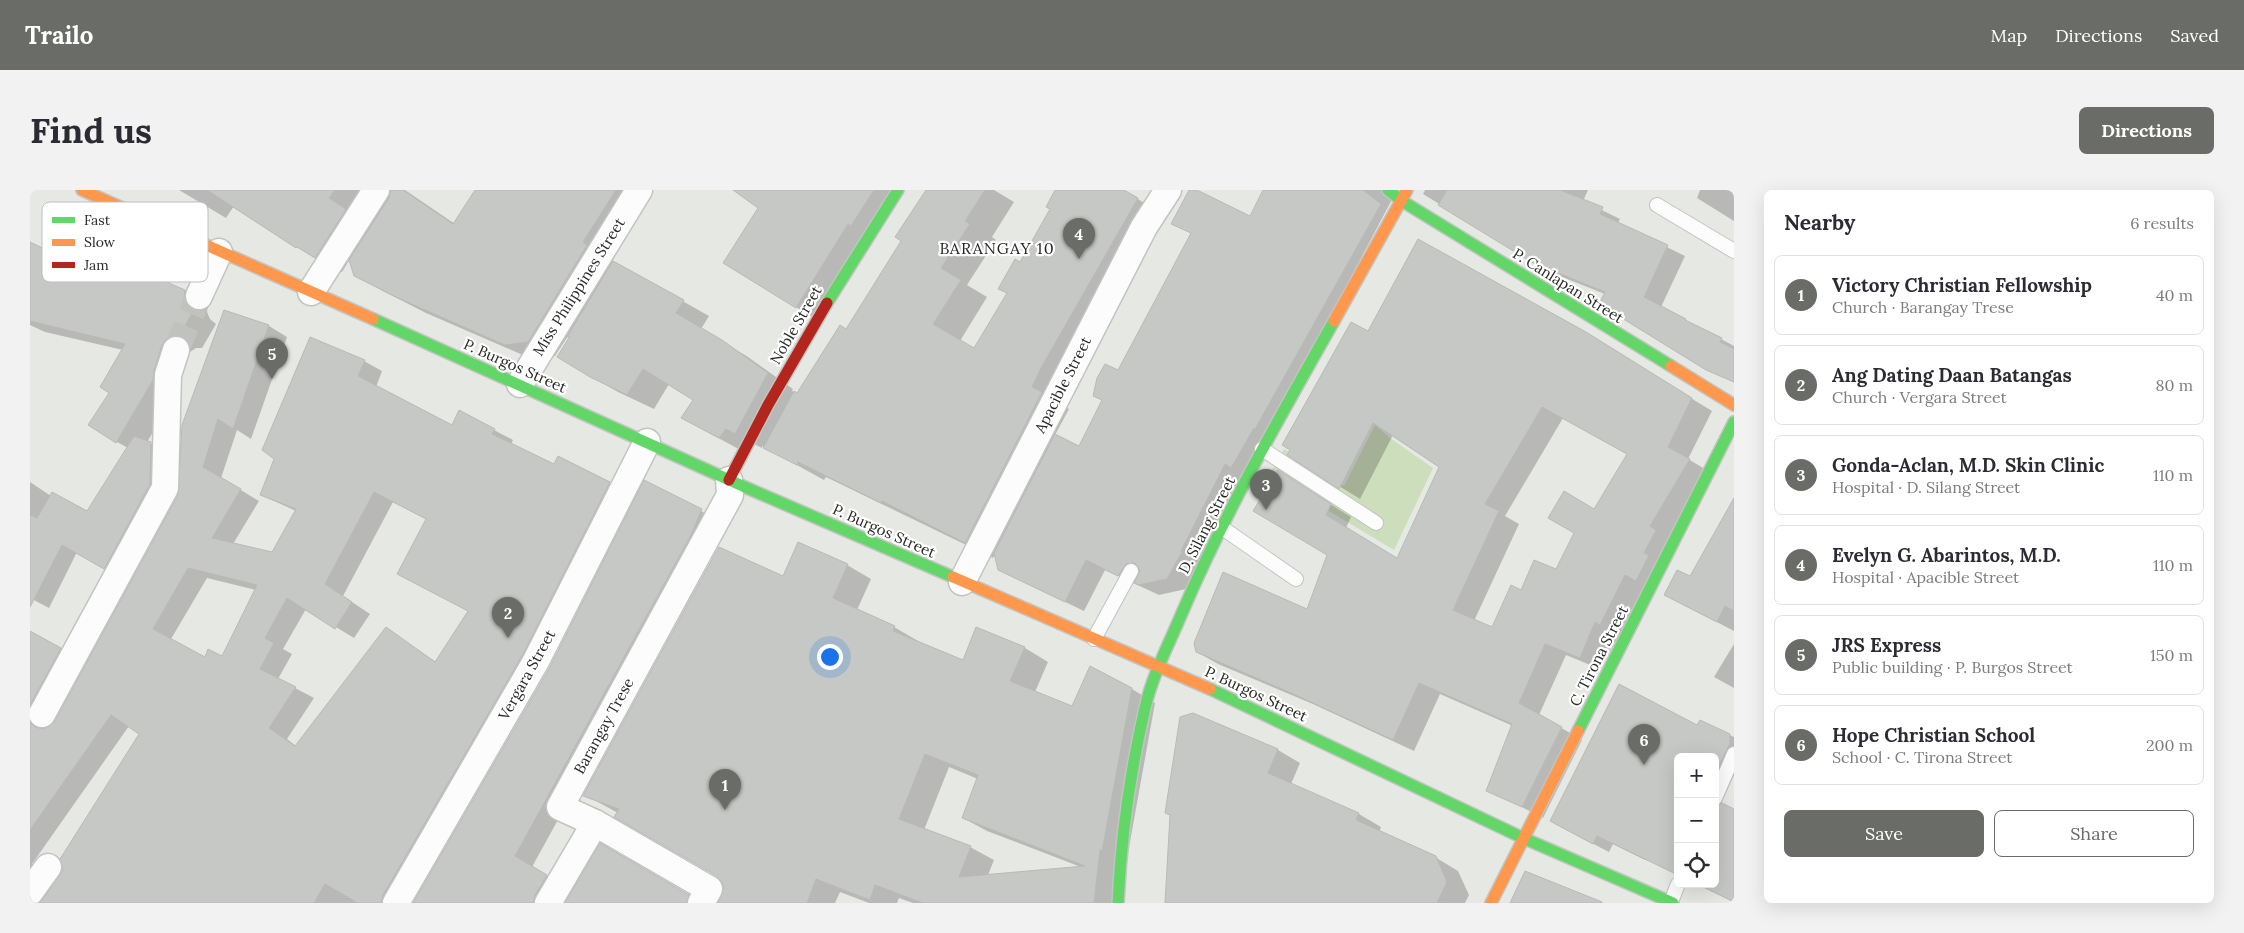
<!DOCTYPE html>
<meta charset="utf-8">
<style>
:root{--surface:#fff;--page:#f2f2f3;--text:#2b2b33;--muted:#7c7c81;--line:#e1e1e2;--accent:#6a6c68}
body{margin:0;font-family:Lora,serif;background:var(--page);color:var(--text)}
.controls{position:absolute;right:15px;bottom:15px;display:grid;overflow:hidden;border-radius:8px;box-shadow:0 5px 20px #0002}
.controls button{width:45px;height:45px;display:grid;place-items:center;padding:0;border:0;border-bottom:1px solid var(--line);background:var(--surface);color:var(--text);font:25px sans-serif}
.you{position:absolute;left:799px;top:466px;width:18px;height:18px;margin:-12px;border:4px solid #fff;border-radius:50%;background:#1a73e8;box-shadow:0 0 0 8px #1a73e833}
.badge{display:grid;place-items:center;width:32px;height:32px;border-radius:50%;background:var(--accent);color:#fff;font-size:16px;font-weight:700}
.pin{position:absolute;translate:-50% -41px;filter:drop-shadow(0 1px 2px #0008)}
.pin::after{content:'';position:absolute;top:26px;width:18px;height:15px;background:inherit;clip-path:polygon(0 0,100% 0,50% 100%)}
.list{margin:0;padding:0;list-style:none}
h2{display:flex;justify-content:space-between;align-items:center;height:65px;margin:0;padding:0 20px;font-size:21px}
h2 small{font-size:16px;font-weight:400;color:var(--muted)}
.list li{display:grid;grid-template-columns:32px 1fr auto;gap:15px;align-items:center;box-sizing:border-box;height:80px;margin:0 10px 10px;padding:0 10px;border:1px solid var(--line);border-radius:8px}
.list b{display:block;font-size:19px;white-space:nowrap}
.list p{margin:0;font-size:16px;white-space:nowrap;color:var(--muted)}
.list em{font-size:16px;font-style:normal;color:var(--muted)}
.actions{display:flex;gap:10px;padding:15px 20px}
.actions a{flex:1;padding:11px 0;border:1px solid var(--accent);border-radius:8px;text-align:center;font-size:18px;color:var(--accent)}
.actions .main{background:var(--accent);color:#fff}
.icon{flex:none;width:28px;height:28px;fill:none;stroke:currentColor;stroke-width:2;stroke-linecap:round;stroke-linejoin:round}
.map{position:relative;flex:none;width:1704px;height:713px;overflow:hidden;border-radius:8px}
header{display:flex;align-items:center;gap:30px;box-sizing:border-box;height:70px;padding:0 25px;background:var(--accent);color:#fff}
header strong{font-size:24px}
nav{display:flex;gap:28px;margin-inline-start:auto;font-size:18px}
.intro{display:flex;align-items:center;justify-content:space-between;box-sizing:border-box;height:120px;padding:0 30px}
h1{margin:0;font-size:35px}
.button{padding:12px 22px;border-radius:8px;background:var(--accent);color:#fff;font-size:18px;font-weight:700}
main{display:flex;gap:30px;padding:0 30px}
aside{flex:1;background:var(--surface);border-radius:8px;box-shadow:0 5px 20px #0002}
.map>svg:first-child{display:block}
</style>
<header>
<strong>Trailo</strong>
<nav><a>Map</a><a>Directions</a><a>Saved</a></nav>
</header>
<div class="intro"><h1>Find us</h1><a class="button">Directions</a></div>
<main>
<div class="map">
<svg width="1704" height="713" viewBox="0 0 1704 713">
<rect width="100%" height="100%" fill="#e6e8e4"/>
<path fill="#cddebc" d="M1345,235L1360,248L1403,278L1364,360L1239,285L1254,259L1314,296Z"/>
<g fill="#0003" fill-rule="evenodd">
<path d="M149,0H375L425,34L446,0H622L578,69L679,126L671,139L718,167L763,199L762,201L767,204L817,140L903,0H964L984,12L962,47L966,50L937,95L957,107L930,151L945,160L978,103L990,74L1021,19L1026,0H1093L1134,25L1029,213L1039,219L1025,245L1049,258L1162,44L1143,33L1160,0H1164L1220,28L1234,0H1367L1156,399L1129,405L1075,380L1054,421L969,380L965,363L963,368L796,287L794,290L732,256V258L722,253L716,263L679,243L653,228L665,209L639,194L624,219L588,202L529,167L541,148L538,146L525,166L502,169L396,123L353,101L326,85L320,69L312,82L267,57L204,16L196,28Z"/>
<path d="M705,0H872L786,129L766,117L729,17Z"/>
<path d="M1395,0H1558L1553,11L1590,29L1588,33L1655,66L1631,117L1704,156V192L1677,178L1575,104L1522,83L1504,72L1393,4Z"/>
<path d="M1670,0H1704V31L1667,8Z"/>
<path d="M0,54L45,78L99,82L155,101L178,115L177,122L180,129L186,134L172,158H166L160,162L155,168L146,204L117,252L136,261L89,387L47,362L19,418L0,408V292L21,306L57,323L98,258L87,252L81,202L93,160L15,142L0,135Z"/>
<path d="M194,121L239,136L257,147L221,249L207,240L191,288L229,311L203,354L242,363L266,321L231,305L334,171L352,181L346,197L422,237L430,222L483,250L481,254L524,276L580,293L598,303L373,713H10L31,686L111,544L99,536L2,674L19,686L0,713V442L49,470L15,535L16,539L26,532L149,306ZM363,312L397,329L439,422L406,472L357,439L266,556L257,549L284,508L248,489L262,464L253,459L276,419L324,448L340,424L313,406ZM177,388L226,400L193,468L175,469L141,449Z"/>
<path d="M1338,142L1576,156L1682,221L1658,269L1680,282L1570,479L1536,465L1509,525L1552,550L1513,628L1458,600L1483,536L1410,504L1384,561L1283,514L1188,474L1167,462L1278,420L1299,365L1249,282L1321,327L1316,338L1368,369L1410,277L1363,245L1330,309L1259,265ZM1533,228L1598,264L1527,381L1492,402L1463,439L1444,431L1489,334L1475,326Z"/>
<path d="M615,292L690,331L679,356L502,677L535,696L526,713H385L520,479Z"/>
<path d="M1704,311V441L1654,415L1660,388Z"/>
<path d="M817,375L841,389L827,420L864,437L888,451L887,452L934,472L947,439L995,458L1018,472L1005,502L1043,517L1102,499L1125,513L1089,713H883L869,708L867,713H839L810,702L805,713H689L695,700L693,691L687,685L588,623L555,605L753,388ZM919,577L948,589L933,628L957,641L1051,677L958,685L964,670L940,657L894,640Z"/>
<path d="M1704,454V498L1684,487Z"/>
<path d="M1163,524L1248,560L1270,573L1261,594L1329,624L1351,637L1349,642L1405,667L1428,681L1439,705L1435,713H1136Z"/>
<path d="M1670,532L1704,547V585L1691,614L1704,620V712L1668,694H1685V567H1648L1615,670L1583,654L1579,662L1525,634L1668,536Z"/>
</g>
<g fill="#c6c8c5" stroke="#b8bab7" fill-rule="evenodd">
<path d="M177,0H305L299,8L316,19L285,68L267,57L266,58Z"/>
<path d="M361,0H373L423,34L445,0H586L553,52L557,55L498,152L475,155L368,108L324,86L319,70L359,8Z"/>
<path d="M703,0H844L821,36L818,34L766,118L693,73L728,18Z"/>
<path d="M896,0H955L935,31L940,34L911,78L931,90L903,134L944,158L977,103L968,99L985,69L990,72L1020,19L1016,17L1025,0H1094L1108,8L1011,178L1002,197L1012,202L935,353L852,311L851,313L768,272L767,275L733,258L764,201L767,203L810,135L816,139L871,51L865,47Z"/>
<path d="M1159,0H1167L1220,26L1233,0H1333L1351,14L1225,239L1224,238L1201,278L1195,274L1151,361L1152,362L1137,389L1109,395L1104,393L1110,381L1105,373L1096,374L1088,386L1056,370L1035,412L968,380L964,363L1025,244L1049,256L1072,210L1063,206L1067,188L1075,174L1088,180L1161,43L1141,34Z"/>
<path d="M1417,0H1530L1573,17L1570,24L1638,55L1614,107L1656,129L1655,130L1692,148L1690,152L1704,159V192L1676,180L1569,114L1575,102L1503,73L1408,15Z"/>
<path d="M1388,49L1556,142L1662,208L1638,257L1660,269L1620,336L1626,340L1614,363L1619,365L1606,391L1595,385L1570,435L1565,432L1550,468L1515,454L1489,513L1532,537L1492,617L1456,601L1482,534L1389,493L1363,550L1261,503L1166,462L1164,453L1193,382L1277,419L1297,365L1223,321L1248,280L1301,314L1296,325L1367,368L1409,277L1343,233L1309,299L1257,265L1260,260L1252,255L1321,132L1338,141ZM1512,217L1597,264L1564,319L1534,301L1518,328L1544,343L1526,379L1504,370L1491,400L1481,395L1462,437L1423,420L1469,321L1455,314Z"/>
<path d="M0,52L44,73L49,59L99,80L100,76L155,100L154,108L157,114L164,120L149,146H142L136,149L132,155L124,180L123,190L86,253L58,235L79,203L70,197L95,154L0,131Z"/>
<path d="M583,71L654,110L646,123L692,150L738,183L705,244L696,239L689,248L651,228L663,210L613,179L597,205L560,187L527,167L540,146L537,147Z"/>
<path d="M194,120L239,135L203,239L188,229L173,277L211,299L182,348L242,362L266,319L230,305L244,269L232,260L280,147L335,170L328,186L422,235L429,220L465,239L462,244L524,274L528,266L580,292L493,464L353,705L351,713H328L295,694L284,713H10L30,685L33,678L30,669L109,544L81,525L0,640V533L5,537L13,539L20,536L25,531L148,305L152,235ZM344,302L396,329L367,384L438,421L405,472L356,437L265,556L239,538L266,497L230,479L244,453L235,448L257,408L305,439L322,412L295,394ZM158,378L227,395L192,466L178,459L175,467L123,439Z"/>
<path d="M104,246L121,252L120,294L74,379L32,355L0,417V325L7,328L22,302L57,321Z"/>
<path d="M614,290L672,319L661,345L485,666L517,685L505,705L503,713H383L519,479Z"/>
<path d="M1704,308V421L1695,416L1687,432L1634,405L1647,380L1660,386Z"/>
<path d="M768,352L818,374L803,408L865,436L863,441L933,470L946,437L995,457L980,491L1042,516L1060,476L1102,498L1072,661L1070,660L1064,713H893L845,695L840,710L786,689L777,713H688L694,698L692,692L687,686L584,627L589,619L553,606L689,357L753,386ZM895,564L948,585L932,628L1055,676L929,687L941,656L869,629Z"/>
<path d="M0,441L31,458L0,515Z"/>
<path d="M1589,494L1667,535L1670,530L1700,544V553L1685,584V567H1648V685L1567,646L1563,654L1520,631Z"/>
<path d="M1163,523L1248,559L1238,583L1329,623L1326,630L1406,666L1417,692L1407,713H1135L1140,625L1135,623L1150,527Z"/>
<path d="M1692,613L1704,619V712L1667,694H1685V617Z"/>
<path d="M570,653L659,705L656,713H535Z"/>
<path d="M1495,681L1572,712V713H1480Z"/>
</g>
<g fill="none" stroke-linecap="round" stroke-linejoin="round">
<path stroke="#c0c2be" stroke-width="26" stroke-dasharray="26 13" stroke-linecap="butt" d="M146,160L169,106"/>
<defs>
<g id="lane">
<path d="M1627,15L1704,61"/>
<path d="M1232,259L1346,333"/>
<path d="M1191,337L1266,389"/>
<path d="M1064,449L1101,381"/>
<path d="M1685,608L1704,564"/>
<path d="M1641,712L1648,694"/>
</g>
<g id="street">
<path d="M281,102L346,0"/>
<path d="M169,106L189,62"/>
<path d="M490,194L609,0"/>
<path d="M932,392L1114,37L1138,0"/>
<path d="M12,524L135,298L138,185L146,160"/>
<path d="M0,702L18,677"/>
<path d="M366,713L506,471L617,252"/>
<path d="M518,713L565,633"/>
<path d="M671,713L679,699L565,633L530,617L700,305L699,290"/>
</g>
<g id="fast">
<path d="M1358,0L1372,11L1641,176"/>
<path d="M797,113L868,0"/>
<path d="M343,129L717,298L923,387"/>
<path d="M1180,499L1493,648L1643,713"/>
<path d="M1548,541L1704,232"/>
<path d="M1088,713C1091,648 1100,582 1115,518C1122,486 1139,454 1152,423C1195,322 1250,227 1304,131"/>
</g>
<g id="slow">
<path d="M52,0L343,129"/>
<path d="M1304,131L1377,0"/>
<path d="M1641,176L1704,215"/>
<path d="M923,387L1180,499"/>
<path d="M1461,713L1548,541"/>
</g>
<path id="jam" d="M699,290L738,215L797,113"/>
</defs>
<use href="#lane" stroke="#c2c4c1" stroke-width="16"/>
<use href="#street" stroke="#c2c4c1" stroke-width="29"/>
<use href="#fast" stroke="#c2c4c1" stroke-width="14"/>
<use href="#slow" stroke="#c2c4c1" stroke-width="14"/>
<use href="#jam" stroke="#c2c4c1" stroke-width="14"/>
<use href="#lane" stroke="#fbfcfb" stroke-width="14"/>
<use href="#street" stroke="#fbfcfb" stroke-width="26"/>
<use href="#fast" stroke="#63d668" stroke-width="11"/>
<use href="#slow" stroke="#ff974d" stroke-width="11"/>
<use href="#jam" stroke="#b3261e" stroke-width="11"/>
</g>
<g text-anchor="middle" stroke-width="4.5" stroke-linejoin="round" paint-order="stroke">
<g font-size="15" fill="#282926" stroke="#fff">
<text transform="translate(1538 96) rotate(32)" y="5">P. Canlapan Street</text>
<text transform="translate(549 97) rotate(-58)" y="5">Miss Philippines Street</text>
<text transform="translate(766 135) rotate(-60)" y="5">Noble Street</text>
<text transform="translate(485 176) rotate(24)" y="5">P. Burgos Street</text>
<text transform="translate(1033 195) rotate(-63)" y="5">Apacible Street</text>
<text transform="translate(1177 335) rotate(-63)" y="5">D. Silang Street</text>
<text transform="translate(854 341) rotate(24)" y="5">P. Burgos Street</text>
<text transform="translate(1569 466) rotate(-63)" y="5">C. Tirona Street</text>
<text transform="translate(497 485) rotate(-61)" y="5">Vergara Street</text>
<text transform="translate(1226 504) rotate(25)" y="5">P. Burgos Street</text>
<text transform="translate(574 536) rotate(-61)" y="5">Barangay Trese</text>
</g>
<g font-size="16" letter-spacing="1" fill="#282926" stroke="#fff">
<text x="967" y="64">BARANGAY 10</text>
</g>
</g>
<rect x="12" y="12" width="166" height="80" rx="8" fill="#fff" stroke="#bebfbe" stroke-width="1"/>
<rect x="22" y="27" width="23" height="6" fill="#63d668"/>
<rect x="22" y="49" width="23" height="7" fill="#ff974d"/>
<rect x="22" y="72" width="23" height="6" fill="#b3261e"/>
<g font-size="14" fill="#282926">
<text x="54" y="35">Fast</text>
<text x="54" y="57">Slow</text>
<text x="54" y="80">Jam</text>
</g>
</svg>
<div class="controls">
<button>+</button>
<button>−</button>
<button><svg class="icon" aria-label="locate" viewBox="0 0 24 24"><circle cx="12" cy="12" r="6"/><path d="M12 2v4M12 18v4M2 12h4M18 12h4"/></svg></button>
</div>
<div class="you"></div>
<div class="pin badge" style="left:695px;top:620px">1</div>
<div class="pin badge" style="left:478px;top:448px">2</div>
<div class="pin badge" style="left:1236px;top:320px">3</div>
<div class="pin badge" style="left:1049px;top:69px">4</div>
<div class="pin badge" style="left:242px;top:189px">5</div>
<div class="pin badge" style="left:1614px;top:575px">6</div>
</div>
<aside>
<h2>Nearby<small>6 results</small></h2>
<ul class="list">
<li><span class="badge">1</span><div><b>Victory Christian Fellowship</b><p>Church · Barangay Trese</p></div><em>40 m</em></li>
<li><span class="badge">2</span><div><b>Ang Dating Daan Batangas</b><p>Church · Vergara Street</p></div><em>80 m</em></li>
<li><span class="badge">3</span><div><b>Gonda-Aclan, M.D. Skin Clinic</b><p>Hospital · D. Silang Street</p></div><em>110 m</em></li>
<li><span class="badge">4</span><div><b>Evelyn G. Abarintos, M.D.</b><p>Hospital · Apacible Street</p></div><em>110 m</em></li>
<li><span class="badge">5</span><div><b>JRS Express</b><p>Public building · P. Burgos Street</p></div><em>150 m</em></li>
<li><span class="badge">6</span><div><b>Hope Christian School</b><p>School · C. Tirona Street</p></div><em>200 m</em></li>
</ul>
<div class="actions"><a class="main">Save</a><a>Share</a></div>
</aside>
</main>
